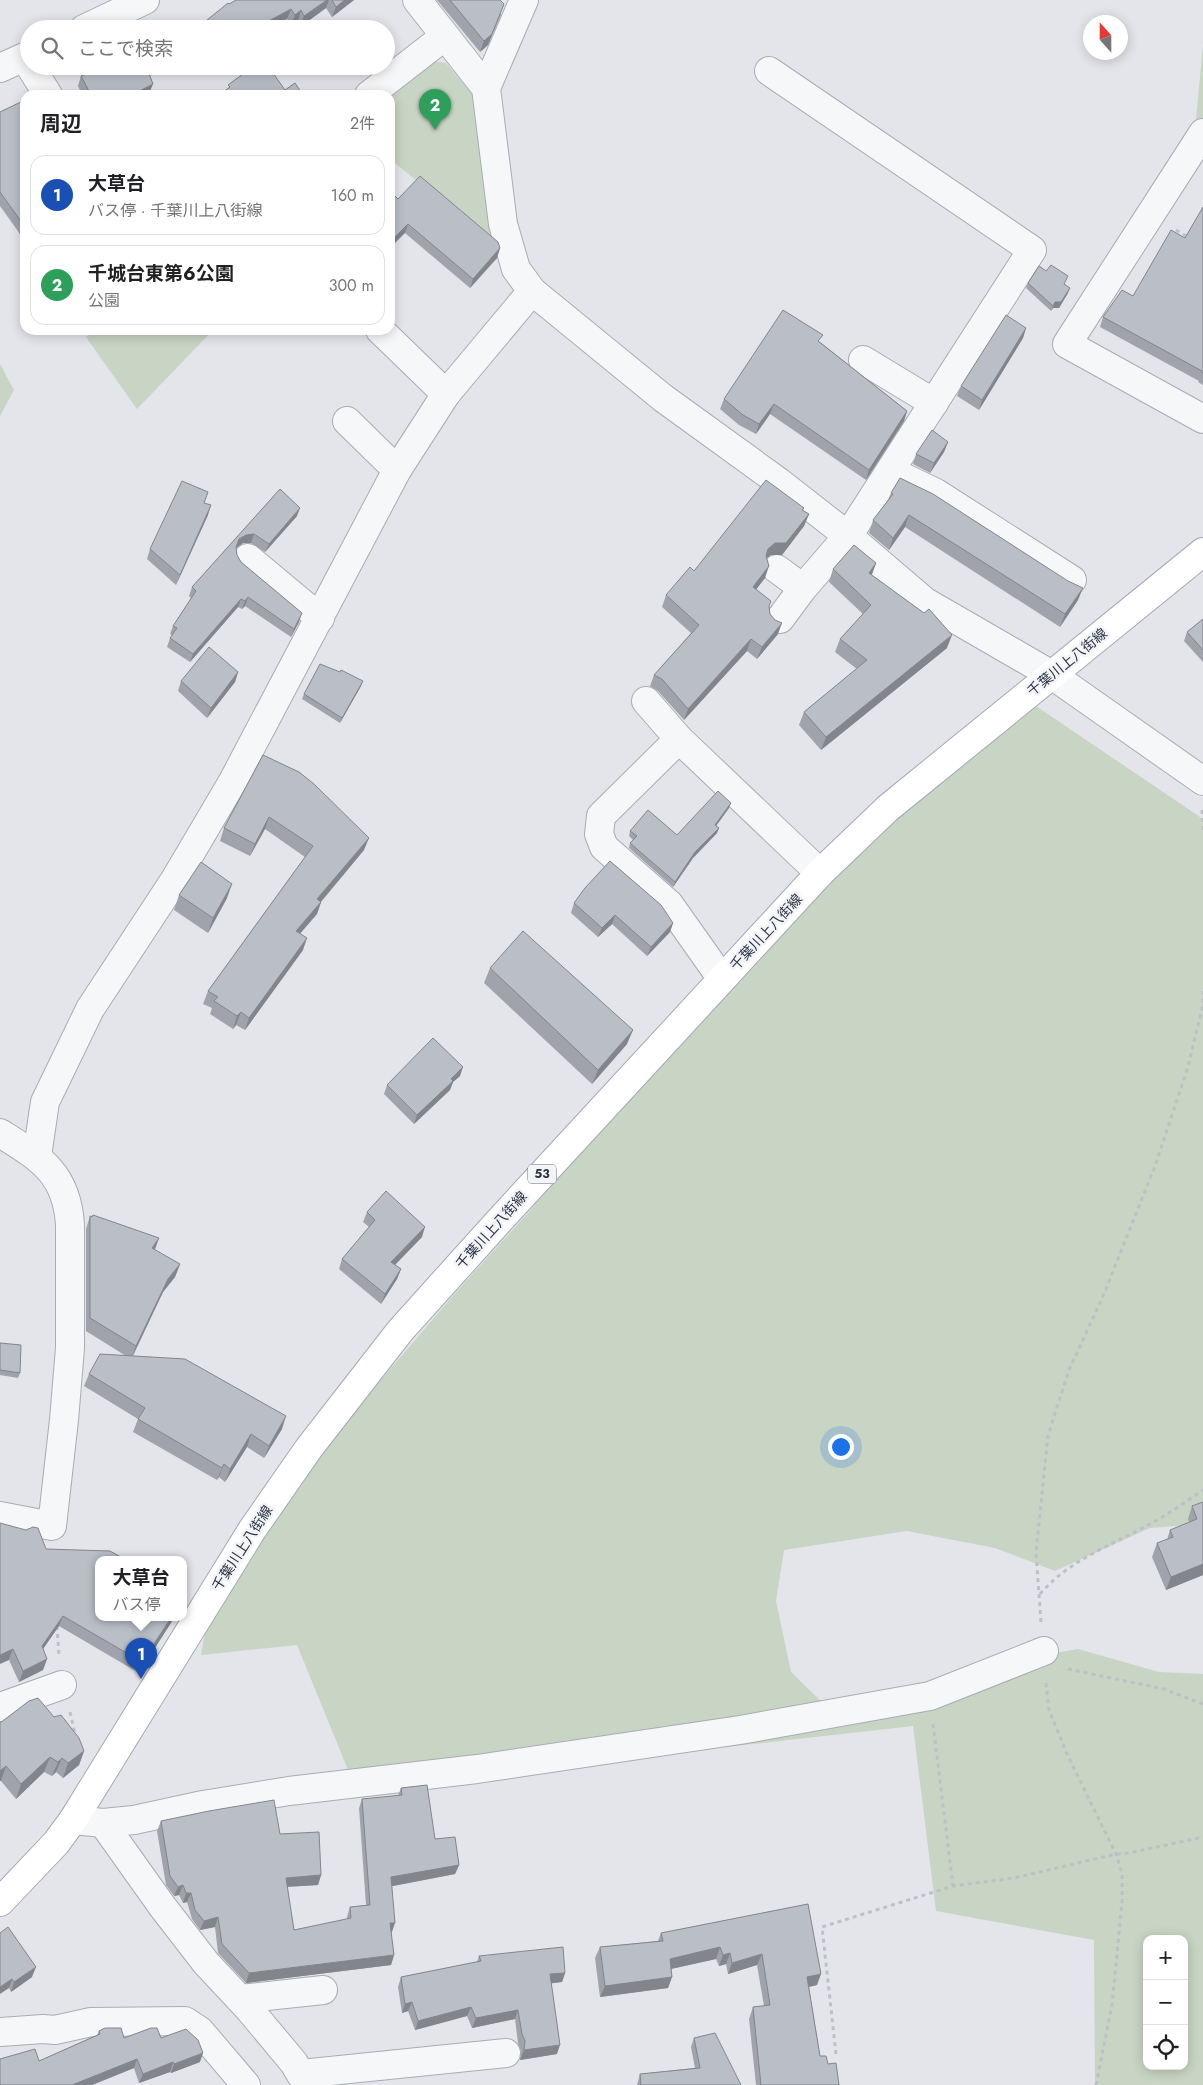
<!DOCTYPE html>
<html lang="ja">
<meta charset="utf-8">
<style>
:root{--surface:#fff;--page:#f2f2f2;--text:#202124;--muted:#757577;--line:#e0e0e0;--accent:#c94f5a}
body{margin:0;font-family:Jost,"Noto Sans JP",sans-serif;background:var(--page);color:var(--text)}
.controls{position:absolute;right:15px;bottom:15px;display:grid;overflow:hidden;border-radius:10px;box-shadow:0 2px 12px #0003}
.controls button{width:45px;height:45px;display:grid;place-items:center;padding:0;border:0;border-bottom:1px solid var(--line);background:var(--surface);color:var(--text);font:25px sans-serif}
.compass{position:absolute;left:1083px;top:15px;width:45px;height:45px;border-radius:50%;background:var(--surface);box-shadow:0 2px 12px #0003;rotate:339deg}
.you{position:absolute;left:840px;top:1446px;width:18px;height:18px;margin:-12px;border:4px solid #fff;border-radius:50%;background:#1a73e8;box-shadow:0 0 0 8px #1a73e833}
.badge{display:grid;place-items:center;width:32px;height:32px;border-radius:50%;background:var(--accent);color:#fff;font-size:16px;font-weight:700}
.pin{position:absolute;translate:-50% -41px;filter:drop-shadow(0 1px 2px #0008)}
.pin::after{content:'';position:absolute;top:26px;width:18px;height:15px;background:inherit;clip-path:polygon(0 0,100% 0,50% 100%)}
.popup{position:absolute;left:95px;top:1556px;width:92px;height:65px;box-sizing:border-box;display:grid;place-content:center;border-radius:10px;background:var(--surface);filter:drop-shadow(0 1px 4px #0005);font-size:16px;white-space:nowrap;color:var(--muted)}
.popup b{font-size:19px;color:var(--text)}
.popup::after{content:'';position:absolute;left:50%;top:100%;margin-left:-10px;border:10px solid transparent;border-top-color:var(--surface)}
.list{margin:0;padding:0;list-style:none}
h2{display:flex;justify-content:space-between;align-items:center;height:65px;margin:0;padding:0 20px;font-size:21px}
h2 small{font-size:16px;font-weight:400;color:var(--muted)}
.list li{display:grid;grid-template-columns:32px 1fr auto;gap:15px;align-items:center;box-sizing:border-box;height:80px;margin:0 10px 10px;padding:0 10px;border:1px solid var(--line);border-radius:15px}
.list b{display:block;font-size:19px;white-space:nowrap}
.list p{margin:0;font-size:16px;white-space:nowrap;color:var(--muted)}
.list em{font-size:16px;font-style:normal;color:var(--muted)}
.icon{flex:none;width:28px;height:28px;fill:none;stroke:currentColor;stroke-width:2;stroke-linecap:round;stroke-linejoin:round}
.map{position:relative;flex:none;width:1203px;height:2085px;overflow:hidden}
.search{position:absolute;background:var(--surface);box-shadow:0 2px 12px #0003;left:20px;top:20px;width:375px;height:55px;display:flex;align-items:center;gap:12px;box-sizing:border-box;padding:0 18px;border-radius:28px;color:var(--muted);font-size:19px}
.panel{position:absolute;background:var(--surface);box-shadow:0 2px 12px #0003;left:20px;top:90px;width:375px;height:245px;border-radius:15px}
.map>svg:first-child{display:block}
</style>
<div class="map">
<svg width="1203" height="2085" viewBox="0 0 1203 2085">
<rect width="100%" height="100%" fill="#e3e5ea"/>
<g fill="#c8d4c4" fill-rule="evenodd">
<path d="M1203,45V119L1195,130Z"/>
<path d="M432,61L446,63L477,100L495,245L390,159V95Z"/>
<path d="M94,330H213L137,409L86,337Z"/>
<path d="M0,364L14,390L0,416Z"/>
<path d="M1033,704L1203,819V1524L1150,1528L1055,1571L995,1548L907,1531L784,1550L776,1601L791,1672L831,1711L1009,1661L1078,1649L1159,1672L1203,1674V2085H1095L1094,1940L936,1911L913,1726L521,1770L353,1782L297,1645L201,1655L208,1615L330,1439L458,1290L528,1213L609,1117L669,1050L754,967L869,838ZM1147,1939H1184V2066H1147Z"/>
</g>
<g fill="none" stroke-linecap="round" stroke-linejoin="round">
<defs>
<g id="minor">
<path d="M417,0L486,88L503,224L516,269L532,291L663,398L779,482L848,536L924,601L1052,675"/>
<path d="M30,66L48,95"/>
<path d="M769,71L1032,250L848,536L803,588L780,619"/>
<path d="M486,88L524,0"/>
<path d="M369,95L445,36"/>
<path d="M1203,133L1067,344L1203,419"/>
<path d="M380,330L446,394"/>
<path d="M863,360L934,403"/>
<path d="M347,421L397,470"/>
<path d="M890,471L936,493L1072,580"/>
<path d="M248,558L320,618"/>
<path d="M777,569L803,588"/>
<path d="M646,701L679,739L820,873"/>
<path d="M679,739L601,816L599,834L604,847L669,904L722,979"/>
<path d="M0,1133C40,1158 67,1173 70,1225V1348L64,1420L52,1526L0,1516"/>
<path d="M37,1156L45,1102L90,1009L174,881L233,781L397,470L446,394L532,291"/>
<path d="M0,1707L62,1685"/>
<path d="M73,1820L103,1823L134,1820L203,1805L289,1791L477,1769L740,1730L930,1696L1044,1651"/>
<path d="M103,1823L162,1906L206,1963L249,2009L294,2063L307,2085"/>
<path d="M240,1999L323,1990"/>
<path d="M0,2032L43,2029L55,2030L91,2022L185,2021L200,2031L246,2085"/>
<path d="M301,2074L506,2053"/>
</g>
<g id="tertiary">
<path d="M84,29L145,0"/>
<path d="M0,68L29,55"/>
<path d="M1052,675L1203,781"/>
</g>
<path id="primary" d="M0,1902L56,1843L73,1820L252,1530L309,1448L400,1331L499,1221L820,873L888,808L1203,552"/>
</defs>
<use href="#minor" stroke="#a8acb4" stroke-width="30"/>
<use href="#tertiary" stroke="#a8acb4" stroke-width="30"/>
<use href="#primary" stroke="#a3a9b6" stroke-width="30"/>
<g stroke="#bdc0c6" stroke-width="3" stroke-dasharray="4 4" stroke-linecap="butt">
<path d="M1176,230L1188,237"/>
<path d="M1202,810L1203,831"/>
<path d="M1040,1594C1069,1560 1112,1545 1150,1524C1168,1514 1186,1502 1203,1490"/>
<path d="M1041,1622L1036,1553L1048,1435L1069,1370L1104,1294L1155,1166L1187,1070L1202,1009L1203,991"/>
<path d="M57,1626L59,1657"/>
<path d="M1068,1669L1164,1689L1203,1704"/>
<path d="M1046,1683L1049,1710L1067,1754L1116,1854L1122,1873V1902L1112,2005L1096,2085"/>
<path d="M70,1712L76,1738"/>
<path d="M933,1724L953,1886"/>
<path d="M836,2054L822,1927L953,1886L1014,1878L1116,1854L1129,1853L1203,1837"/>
</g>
<use href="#minor" stroke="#f6f7f9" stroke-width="28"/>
<use href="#tertiary" stroke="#f6f7f9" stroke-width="28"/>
<use href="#primary" stroke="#fff" stroke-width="28"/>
</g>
<g fill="#a0a3ab">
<path d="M236,0H354L332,17L326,8L300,27L298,21L291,25L287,19L229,4Z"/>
<path d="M437,0H500L501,15L488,45L480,52Z"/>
<path d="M81,76L149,94L147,95H82L78,86Z"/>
<path d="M25,100V241L0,206V112Z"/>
<path d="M398,199L500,248L497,258L470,288L405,233Z"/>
<path d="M1203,207V385L1198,382L1199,381L1100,327L1103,317L1133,296L1185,238Z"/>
<path d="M1028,283L1065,284L1068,293L1059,308H1053L1051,311L1026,288Z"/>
<path d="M1026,328L1023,338L979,410L957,396L961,386Z"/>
<path d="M820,342L907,411L904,421L866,480L770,414L756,434L739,425L720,409L724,399Z"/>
<path d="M948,442L944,452L930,473L913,464L916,454Z"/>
<path d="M280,489L297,516L265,552L251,543H243L236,548L237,555L241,562L299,622L291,637L245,606L242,609L238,607L190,662L167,647L170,638L172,635L170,634L173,626L191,598L189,596L192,587Z"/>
<path d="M891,493L1078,600L1060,627L905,527L889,550L869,533L873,520L888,500Z"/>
<path d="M204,503L208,515L176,585L147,559L150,549Z"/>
<path d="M804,508L803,511L809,514L804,526L782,555H771L766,558L765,578L756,589L769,606L770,614L778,634L757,659L747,651L684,720L658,691L650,686L654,675L691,633L662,607L666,595L694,571Z"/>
<path d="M876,563L872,575L947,648L821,750L799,725L804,712L857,669L835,652L840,639L863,614L829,582L833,569Z"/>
<path d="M1203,619V662L1184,641L1187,632Z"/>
<path d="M238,672L235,682L207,718L178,691L181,681Z"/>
<path d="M361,686L340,723L302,699L304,694Z"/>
<path d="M263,755L364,850L321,902L317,914L300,933L303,950L245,1030L236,1025L233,1029L210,1014L212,1008L203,1004L208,991L305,857L265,829L250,856L220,841L224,828Z"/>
<path d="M729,808L716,826L719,828L717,833L693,858L673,887L629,848L630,843L633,840L629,836L630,831L677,835Z"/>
<path d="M179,895L227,898L208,933L174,910Z"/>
<path d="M574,903L673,923L670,932L647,956L612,924L598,937L571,913Z"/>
<path d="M490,968L627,1044L592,1084L484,983Z"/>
<path d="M460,1076L453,1082L450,1090L414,1124L384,1094L387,1085Z"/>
<path d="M367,1212L422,1237L395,1265L401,1269L397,1279L381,1304L339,1269L342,1259L369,1227L363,1222Z"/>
<path d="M90,1216L159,1238L155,1250L180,1264L175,1277L163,1292L133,1356L282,1429L264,1458L247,1447L225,1482L219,1477L217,1480L133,1432L138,1419L84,1386L89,1374L126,1356L86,1331V1229Z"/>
<path d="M0,1343L20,1373L18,1378L0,1375Z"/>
<path d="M1203,1502V1575L1166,1590L1152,1557L1157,1543L1167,1540L1170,1530L1189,1522L1188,1519L1192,1506Z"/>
<path d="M46,1549L98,1618H174L139,1673L59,1626L43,1649L47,1659L43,1670L19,1682L9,1660Z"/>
<path d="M54,1717L84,1751L79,1765L63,1778L56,1772L52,1776L44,1772L16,1799L1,1781L0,1723Z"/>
<path d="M401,1788L435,1839L459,1865L455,1874L392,1886V1932H391L394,1955L391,1965L246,1983L218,1953L215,1927L200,1930L192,1919L187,1902L183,1903L179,1895L174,1896L166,1885L157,1831L161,1821L280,1834L321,1875L318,1885L287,1887L294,1930L347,1919V1917L350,1907L366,1905L359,1808L362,1799L398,1796Z"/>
<path d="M808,1904L817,1985L809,1987L820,2056L828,2064L839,2085H756L749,2019L753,2007L764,2006L757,1965L728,1974L726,1964L719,1966L716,1959L671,1969L672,1977L668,1988L600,1997L595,1958L600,1947L658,1941L661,1933Z"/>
<path d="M0,1933L32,1977L11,1992L9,1988Z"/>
<path d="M479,1956L565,1973L562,1982L551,1983L557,2054L520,2060L521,2051L518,2043L515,2019L472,2028L467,2016L415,2030L408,2011L402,2013L398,1987L401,1977L477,1962Z"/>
<path d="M99,2031L124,2038H161L200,2062L171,2073L170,2072L139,2083L134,2068L92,2085H0L39,2061L97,2035Z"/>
<path d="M694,2038L741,2085H637L640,2074L695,2068L691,2047Z"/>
</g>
<g fill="#82858b">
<path d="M327,0H329L326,8L300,27L304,16Z"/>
<path d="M345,0H354L332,17L336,7Z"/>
<path d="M504,4L488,45L480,52L484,41Z"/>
<path d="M291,9L287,19L270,29H254Z"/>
<path d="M301,10L298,21L291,25L295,15Z"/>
<path d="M153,84L149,94L147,95H132Z"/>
<path d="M408,224L405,233L390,248V242Z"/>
<path d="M500,248L497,258L470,288L473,279Z"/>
<path d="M1070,288L1068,293L1059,308H1053L1051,311L1055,302Z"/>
<path d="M1026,328L1023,338L979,410L982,400Z"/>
<path d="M774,404L770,414L756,434L759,424Z"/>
<path d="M907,411L904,421L866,480L869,470Z"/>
<path d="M948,442L944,452L930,473L934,463Z"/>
<path d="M211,505L208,515L176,585L180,575Z"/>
<path d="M300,508L297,516L265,552L269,544Z"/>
<path d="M809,514L804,526L782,555H771L764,560L768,549Z"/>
<path d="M909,515L905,527L889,550L893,538Z"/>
<path d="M254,534L251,543H243L236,548L233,556L239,539L246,535Z"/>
<path d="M876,563L871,576L869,573Z"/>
<path d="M769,566L765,578L749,599L753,587Z"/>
<path d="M1083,588L1078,600L1060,627L1065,614Z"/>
<path d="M248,597L245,606L242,609L245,601Z"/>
<path d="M241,599L238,607L190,662L193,654Z"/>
<path d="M302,613L299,622L291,637L294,629Z"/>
<path d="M782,623L778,634L757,659L762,647Z"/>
<path d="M952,635L947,648L821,750L826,737Z"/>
<path d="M751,639L747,651L684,720L688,709Z"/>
<path d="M238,672L235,682L207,718L211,708Z"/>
<path d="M363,681L361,686L340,723L342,718Z"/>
<path d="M731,803L729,808L713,830L715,825Z"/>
<path d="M269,817L265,829L250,856L255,844Z"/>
<path d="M719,828L717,833L693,858L673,887L675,882L695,852Z"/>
<path d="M369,838L364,850L313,911L317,899Z"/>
<path d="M232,884L227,898L208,933L213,918Z"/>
<path d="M321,902L317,914L292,943L296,931Z"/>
<path d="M615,915L612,924L598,937L602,928Z"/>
<path d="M673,923L670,932L647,956L651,947Z"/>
<path d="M307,938L303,950L245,1030L249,1018Z"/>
<path d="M241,1012L236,1025L233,1029L237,1016Z"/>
<path d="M633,1030L627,1044L592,1084L598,1070Z"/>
<path d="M463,1067L460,1076L453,1082L450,1090L414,1124L417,1115Z"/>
<path d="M425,1227L422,1237L388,1272L391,1262Z"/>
<path d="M159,1238L154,1251L152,1248Z"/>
<path d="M180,1264L175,1277L163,1292L131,1359L136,1346L168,1279Z"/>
<path d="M401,1269L397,1279L381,1304L385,1294Z"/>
<path d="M286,1416L282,1429L264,1458L269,1446Z"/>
<path d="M251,1434L247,1447L225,1482L230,1469Z"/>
<path d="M224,1464L219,1477L217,1480L222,1468Z"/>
<path d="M1203,1564V1575L1166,1590L1171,1577Z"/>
<path d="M63,1616L59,1626L38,1656L42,1646Z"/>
<path d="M171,1618H174L139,1673L142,1662Z"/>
<path d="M13,1649L9,1660L0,1664V1655Z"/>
<path d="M47,1659L43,1670L19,1682L23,1671Z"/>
<path d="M84,1751L79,1765L63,1778L68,1763Z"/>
<path d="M50,1757L44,1772L16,1799L21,1784Z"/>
<path d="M62,1758L56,1772L52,1776L58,1762Z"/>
<path d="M6,1766L1,1781H0V1771Z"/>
<path d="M459,1865L455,1874L388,1887L391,1877Z"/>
<path d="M321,1875L318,1885L282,1887L286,1878Z"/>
<path d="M183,1885L179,1895L174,1896L178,1887Z"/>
<path d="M186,1893H191L187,1902L183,1903Z"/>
<path d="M218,1917L215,1927L200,1930L204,1921Z"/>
<path d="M390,1923H395L392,1932L386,1933Z"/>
<path d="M720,1947L716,1959L666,1970L670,1959Z"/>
<path d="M730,1953L726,1964L719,1966L723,1955Z"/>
<path d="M762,1954L757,1965L728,1974L732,1963Z"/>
<path d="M394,1955L391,1965L246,1983L249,1973Z"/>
<path d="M36,1967L32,1977L11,1992L14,1982Z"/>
<path d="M565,1973L562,1982L546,1984L550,1974Z"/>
<path d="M821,1974L817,1985L803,1988L807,1977Z"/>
<path d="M672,1977L668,1988L600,1997L605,1986Z"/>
<path d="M12,1979L9,1988L0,1994V1987Z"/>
<path d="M412,2002L408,2011L402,2013L405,2004Z"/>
<path d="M471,2007L467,2016L415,2030L418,2021Z"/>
<path d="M518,2010L515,2019L472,2028L476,2018Z"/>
<path d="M560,2045L557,2054L520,2060L524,2050Z"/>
<path d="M203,2053L200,2062L171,2073L174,2064Z"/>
<path d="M137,2059L134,2068L92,2085H72Z"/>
<path d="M173,2062L170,2072L139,2083L143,2074Z"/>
</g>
<g fill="#babec7" stroke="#82858b">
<path d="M236,0H327L304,16L301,10L295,15L291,9L254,29H196L228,3L229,4Z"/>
<path d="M332,0H345L336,7Z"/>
<path d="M450,0H500L504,4L492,34L484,41Z"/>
<path d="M108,66H146L153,84L132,95H91L81,76Z"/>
<path d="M254,66H268L285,90L295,83L303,95H219L230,87L228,85Z"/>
<path d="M25,100V227L0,192V112Z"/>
<path d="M420,176L498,242L500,248L473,279L408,224L390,242V191L398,199Z"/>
<path d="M1203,207V373L1202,372V371L1103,317L1122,290L1133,296L1171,230L1185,238Z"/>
<path d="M1051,265L1068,276L1064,284L1070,288L1061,302H1055L1053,306L1028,283L1039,266L1046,271Z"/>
<path d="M783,310L823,335L818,341L907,411L869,470L774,404L759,424L743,415L724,399Z"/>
<path d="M1006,315L1026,328L982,400L961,386Z"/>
<path d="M932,430L948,442L934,463L916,454Z"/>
<path d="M900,478L933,494L1068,581L1083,588L1065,614L909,515L893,538L873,520L893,494L891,493Z"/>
<path d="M766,480L804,508L802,510L809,514L786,543H775L768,549L766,556L769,566L753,587L771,601L769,606L770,614L775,620L782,623L762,647L751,639L688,709L662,679L654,675L699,625L666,595L690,567L694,571Z"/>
<path d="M182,481L208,492L204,503L211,505L180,575L150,549Z"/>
<path d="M280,489L300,508L269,544L254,534L246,535L239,539L236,547L237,555L241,562L302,613L294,629L248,597L245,601L241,599L193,654L170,638L177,628L173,626L196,591L192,587Z"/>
<path d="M854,545L876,563L869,573L924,613L929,609L952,635L826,737L804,712L867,660L840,639L871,605L833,569Z"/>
<path d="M1203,619V650L1187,632Z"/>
<path d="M209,647L238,672L211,708L181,681Z"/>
<path d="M320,664L340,672L341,670L363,681L342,718L304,694Z"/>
<path d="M263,755L299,772L314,784L369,838L317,899L321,902L296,931L307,938L249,1018L241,1012L237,1016L214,1001L218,997L208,991L313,846L269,817L255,844L224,828Z"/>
<path d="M718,791L731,803L715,825L719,828L695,852L675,882L630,843L637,836L630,831L648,810L677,835Z"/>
<path d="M610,861L661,905L673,923L651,947L615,915L602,928L574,903L585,888Z"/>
<path d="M201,862L232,884L213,918L179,895Z"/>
<path d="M523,931L633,1030L598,1070L490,968Z"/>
<path d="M433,1038L463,1067L451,1079L453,1081L417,1115L387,1085Z"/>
<path d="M386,1191L425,1227L391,1262L401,1269L385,1294L342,1259L375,1220L367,1212Z"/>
<path d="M93,1215L159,1238L152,1248L180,1264L168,1279L136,1346L90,1318V1216L92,1217Z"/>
<path d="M0,1343L21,1345L20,1373L0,1370Z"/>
<path d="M100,1354L185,1359L286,1416L269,1446L251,1434L230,1469L224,1464L222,1468L138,1419L145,1408L89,1374Z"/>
<path d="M1203,1502V1564L1171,1577L1157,1543L1173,1537L1170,1530L1197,1519L1192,1506Z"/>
<path d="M0,1523L26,1530L33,1527L38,1528L46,1549L110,1551L126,1560H98V1618H171L142,1662L63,1616L42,1646L47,1659L23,1671L13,1649L0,1655Z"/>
<path d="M38,1698L54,1717L61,1715L79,1738L84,1751L68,1763L62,1758L58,1762L50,1757L21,1784L6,1766L0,1771V1723L29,1701Z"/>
<path d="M427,1785L435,1839L455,1837L459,1865L391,1877L395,1923H390L394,1955L249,1973L222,1944L218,1917L204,1921L195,1910L191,1893H186L183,1885L178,1887L170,1876L161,1821L209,1811L274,1800L280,1834L319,1832L321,1875L286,1878L294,1930L351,1918L350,1907L370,1905L362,1799L402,1795L401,1788Z"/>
<path d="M808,1904L821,1974L807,1977L820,2056H826L828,2064L836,2063L839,2085H761L753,2007L770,2005L762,1954L732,1963L730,1953L723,1955L720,1947L670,1959L672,1977L605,1986L600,1947L663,1941L661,1933Z"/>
<path d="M8,1927L36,1967L14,1982L12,1979L0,1987V1933Z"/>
<path d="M563,1947L565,1973L550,1974L560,2045L524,2050L525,2041L522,2034L518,2010L476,2018L471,2007L418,2021L412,2002L405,2004L401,1977L481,1961L479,1956Z"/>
<path d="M105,2028H121L124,2038L151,2028H157L161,2038L186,2029L198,2040L203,2053L174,2064L173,2062L143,2074L137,2059L72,2085H0V2059L35,2049L39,2061L100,2034L99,2031Z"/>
<path d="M715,2033L741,2085H641L640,2074L700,2068L694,2038Z"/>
</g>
<g text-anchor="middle" stroke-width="5" stroke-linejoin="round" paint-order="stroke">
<rect fill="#f3f4f8" stroke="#676c79" stroke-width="1" x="528" y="1164.5" width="28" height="19" rx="4"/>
<g font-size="12" font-weight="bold" fill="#2b3242">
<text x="542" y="1178">53</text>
</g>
<g font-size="14" fill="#2b3242" stroke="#f3f4f8">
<text transform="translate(1067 662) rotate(-39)" y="5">千葉川上八街線</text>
<text transform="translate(766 932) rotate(-47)" y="5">千葉川上八街線</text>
<text transform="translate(491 1230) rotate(-48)" y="5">千葉川上八街線</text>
<text transform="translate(242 1548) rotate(-57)" y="5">千葉川上八街線</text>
</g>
</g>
</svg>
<div class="controls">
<button>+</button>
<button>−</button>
<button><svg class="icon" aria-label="locate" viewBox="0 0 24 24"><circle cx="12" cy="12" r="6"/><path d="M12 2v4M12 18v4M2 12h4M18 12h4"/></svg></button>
</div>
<svg class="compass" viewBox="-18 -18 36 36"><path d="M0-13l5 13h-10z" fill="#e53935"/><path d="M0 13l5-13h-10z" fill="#757577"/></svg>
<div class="you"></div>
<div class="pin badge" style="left:141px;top:1679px;background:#1a4fb4">1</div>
<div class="popup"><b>大草台</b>バス停</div>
<div class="pin badge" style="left:435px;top:130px;background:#2e9e5b">2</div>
<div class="search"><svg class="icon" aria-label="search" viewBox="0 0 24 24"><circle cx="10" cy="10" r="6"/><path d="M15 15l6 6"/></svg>ここで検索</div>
<section class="panel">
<h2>周辺<small>2件</small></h2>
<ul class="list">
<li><span class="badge" style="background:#1a4fb4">1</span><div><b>大草台</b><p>バス停 · 千葉川上八街線</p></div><em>160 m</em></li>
<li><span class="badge" style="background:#2e9e5b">2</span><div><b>千城台東第6公園</b><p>公園</p></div><em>300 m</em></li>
</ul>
</section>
</div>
